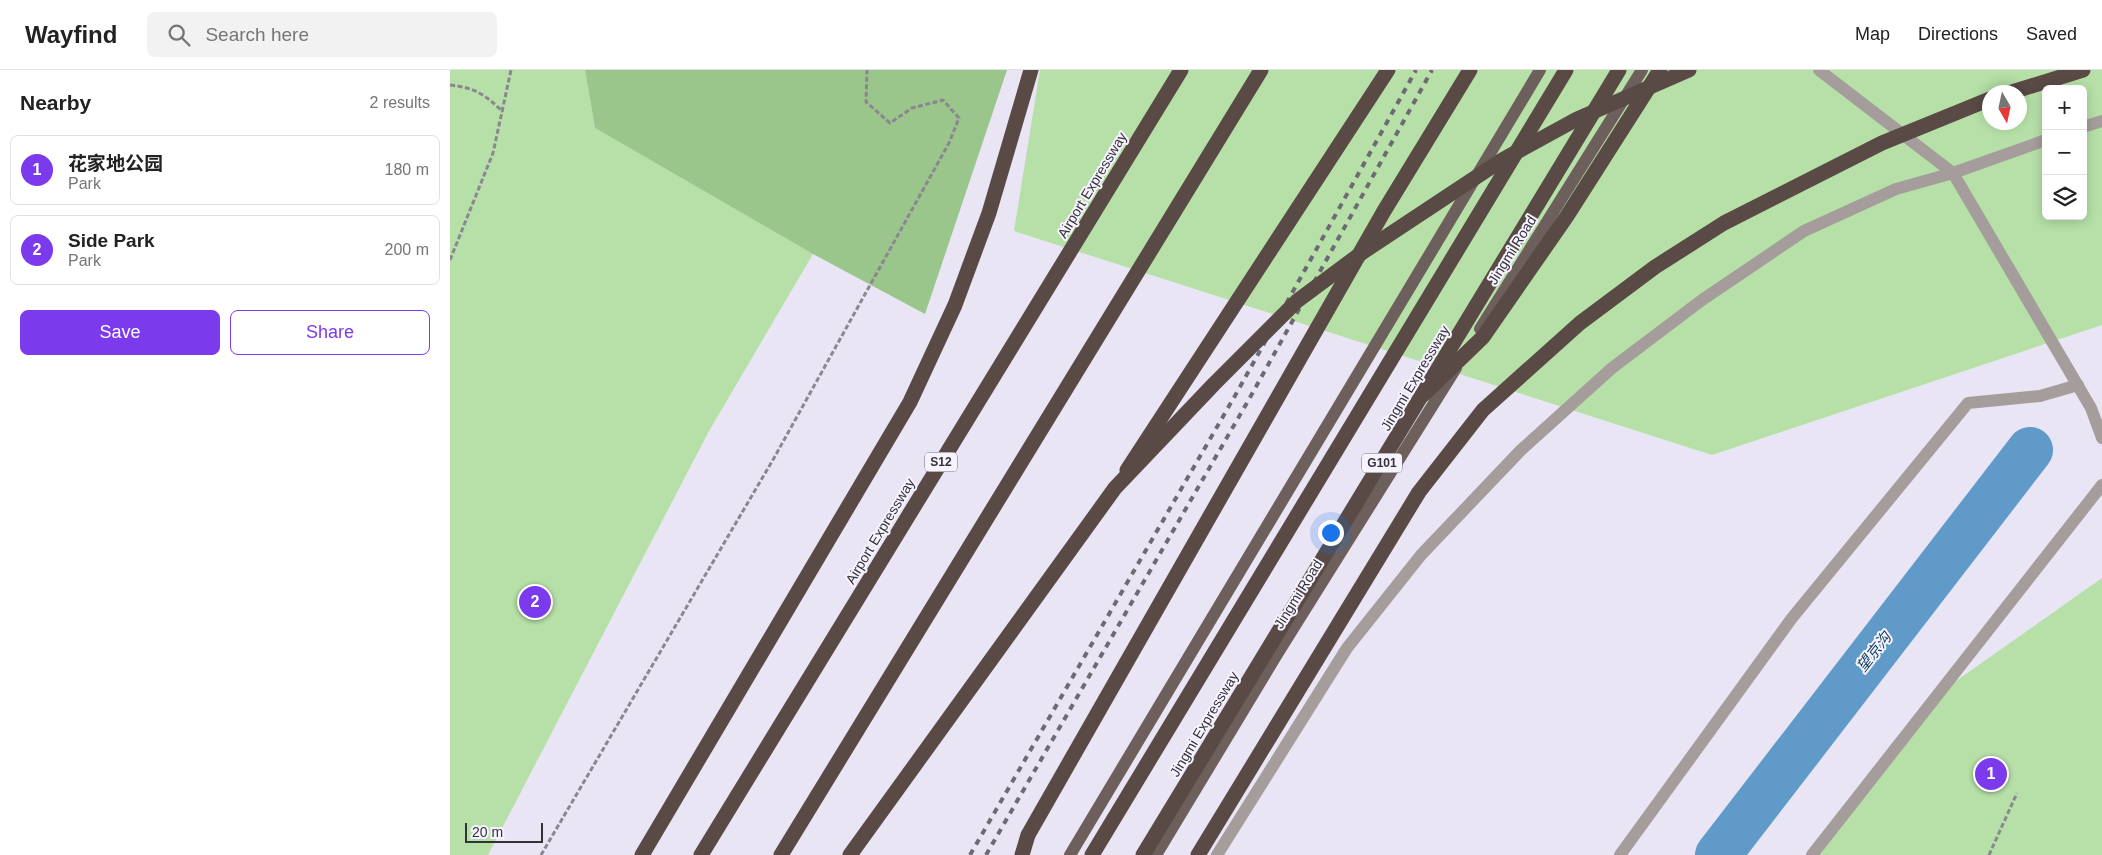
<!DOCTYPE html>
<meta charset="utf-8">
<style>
:root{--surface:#fff;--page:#f2f2f2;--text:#222;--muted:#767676;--line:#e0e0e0;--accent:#7c3aed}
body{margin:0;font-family:Helvetica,"Noto Sans SC",sans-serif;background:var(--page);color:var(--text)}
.controls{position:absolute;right:15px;top:15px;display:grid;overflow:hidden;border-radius:8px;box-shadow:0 2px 12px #0003}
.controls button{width:45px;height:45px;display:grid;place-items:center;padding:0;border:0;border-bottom:1px solid var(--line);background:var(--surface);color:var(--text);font:25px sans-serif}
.compass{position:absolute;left:1532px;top:15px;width:45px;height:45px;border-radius:50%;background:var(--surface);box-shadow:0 2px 12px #0003;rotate:171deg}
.scale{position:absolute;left:15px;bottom:12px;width:78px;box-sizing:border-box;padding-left:5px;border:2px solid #343238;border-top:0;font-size:14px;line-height:18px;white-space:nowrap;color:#343238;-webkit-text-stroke:4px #f6f3ff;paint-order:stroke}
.you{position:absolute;left:880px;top:462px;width:18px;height:18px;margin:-12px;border:4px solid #fff;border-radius:50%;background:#1a73e8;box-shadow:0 0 0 8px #1a73e833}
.badge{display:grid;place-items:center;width:32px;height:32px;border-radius:50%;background:var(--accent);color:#fff;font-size:16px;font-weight:700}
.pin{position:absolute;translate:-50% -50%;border:2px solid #fff;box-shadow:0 1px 5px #0006}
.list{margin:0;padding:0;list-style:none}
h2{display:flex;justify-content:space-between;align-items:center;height:65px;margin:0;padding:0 20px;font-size:21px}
h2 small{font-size:16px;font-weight:400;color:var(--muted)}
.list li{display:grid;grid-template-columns:32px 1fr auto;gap:15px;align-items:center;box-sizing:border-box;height:70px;margin:0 10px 10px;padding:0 10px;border:1px solid var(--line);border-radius:8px}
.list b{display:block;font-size:19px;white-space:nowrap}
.list p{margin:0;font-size:16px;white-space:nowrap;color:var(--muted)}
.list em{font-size:16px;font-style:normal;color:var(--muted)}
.actions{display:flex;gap:10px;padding:15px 20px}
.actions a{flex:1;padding:11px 0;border:1px solid var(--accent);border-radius:8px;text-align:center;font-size:18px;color:var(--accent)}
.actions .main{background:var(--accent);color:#fff}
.icon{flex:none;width:28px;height:28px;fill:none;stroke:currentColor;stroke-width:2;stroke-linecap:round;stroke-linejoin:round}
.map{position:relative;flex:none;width:1652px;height:785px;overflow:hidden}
header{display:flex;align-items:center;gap:30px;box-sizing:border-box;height:70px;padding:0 25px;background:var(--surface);border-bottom:1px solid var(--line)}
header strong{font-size:24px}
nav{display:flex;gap:28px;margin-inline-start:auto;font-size:18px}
.search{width:350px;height:45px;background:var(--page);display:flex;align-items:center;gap:12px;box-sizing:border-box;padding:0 18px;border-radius:8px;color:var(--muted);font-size:19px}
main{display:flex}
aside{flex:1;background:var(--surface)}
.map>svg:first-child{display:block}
</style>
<header>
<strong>Wayfind</strong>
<div class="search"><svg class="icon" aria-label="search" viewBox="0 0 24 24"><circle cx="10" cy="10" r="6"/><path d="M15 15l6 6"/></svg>Search here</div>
<nav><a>Map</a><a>Directions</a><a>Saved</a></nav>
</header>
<main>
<aside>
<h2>Nearby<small>2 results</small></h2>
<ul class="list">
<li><span class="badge">1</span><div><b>花家地公园</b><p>Park</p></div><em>180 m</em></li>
<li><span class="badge">2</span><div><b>Side Park</b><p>Park</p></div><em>200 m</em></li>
</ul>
<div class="actions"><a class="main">Save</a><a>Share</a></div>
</aside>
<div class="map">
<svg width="1652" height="785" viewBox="0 0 1652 785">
<rect width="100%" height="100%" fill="#e9e5f4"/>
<g fill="#b6e0a7" fill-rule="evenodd">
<path d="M0,0H135L145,58L363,184L259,361L38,785H0Z"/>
<path d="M590,0H1652V255L1262,385L564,161ZM1596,19H1633V146H1596ZM1540,22H1570V52H1540Z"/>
<path d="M1652,508V785H1370L1489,623Z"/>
</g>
<path fill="#9ac58b" d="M135,0H557L475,244L363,184L145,58Z"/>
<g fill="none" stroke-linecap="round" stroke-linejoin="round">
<path stroke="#5f9ac8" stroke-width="46" d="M1268,785L1580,380"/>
<g stroke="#8a8791" stroke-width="3" stroke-dasharray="5 2.5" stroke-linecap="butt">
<path d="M0,15C26,18 34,24 53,42"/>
<path d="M0,190L43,83L61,0"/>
<path d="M91,785L324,388L499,73L509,48L493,30L462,38L440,53L416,32L417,0"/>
<path d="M1539,785L1567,723"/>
</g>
<g stroke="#a49d9b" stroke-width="12">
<path d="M1369,0L1503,103L1596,70"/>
<path d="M1633,57L1652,51"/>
<path d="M767,785L897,578L971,485L1071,380L1162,298L1252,230L1354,161L1446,119L1503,103L1641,338L1652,368"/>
<path d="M1170,785L1342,548L1518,333L1590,326L1628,315"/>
<path d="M1362,785L1652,415"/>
</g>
<g stroke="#6d5f5c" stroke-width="12">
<path d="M1030,259L1192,0"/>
<path d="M620,785L1090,0"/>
<path d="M706,785L826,586L1006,298"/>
</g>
<g stroke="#594a46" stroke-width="15">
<path d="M1562,22L1633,0"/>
<path d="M677,400L938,0"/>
<path d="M192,785L460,332L505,235L539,143L581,0"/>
<path d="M251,785L731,0"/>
<path d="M331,785L811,0"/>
<path d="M572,785L578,765L934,141L1020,0"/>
<path d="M642,785L1116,0"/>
<path d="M693,785L1169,0"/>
</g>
<g stroke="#6c6a72" stroke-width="4" stroke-dasharray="6 6" stroke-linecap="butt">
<path d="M520,785L786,324L966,0"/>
<path d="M536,785L798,331L982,0"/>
</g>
<g stroke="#594a46" stroke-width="15">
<path d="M973,325L1033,267L1117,146L1210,0"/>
<path d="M400,785L665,418L764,314L847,231L913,182L1052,90L1127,49L1239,0"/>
<path d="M748,785L969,422L1033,340L1130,253L1205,197L1274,153L1432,73L1540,29"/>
</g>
</g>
<g text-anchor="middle" stroke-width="4" stroke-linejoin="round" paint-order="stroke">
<g fill="#f6f3ff" stroke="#6e6c74" stroke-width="1">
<rect x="475" y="382.5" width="32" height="19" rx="4"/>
<rect x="912" y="383.5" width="40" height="19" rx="4"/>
</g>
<g font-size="12" font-weight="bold" fill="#343238">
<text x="491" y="396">S12</text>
<text x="932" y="397">G101</text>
</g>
<g font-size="14" fill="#343238" stroke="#f6f3ff">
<text transform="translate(642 115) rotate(-59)" y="5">Airport Expressway</text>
<text transform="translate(1062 180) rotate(-58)" y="5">Jingmi Road</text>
<text transform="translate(965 308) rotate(-59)" y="5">Jingmi Expressway</text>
<text transform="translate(430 461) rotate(-59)" y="5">Airport Expressway</text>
<text transform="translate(848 524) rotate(-58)" y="5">Jingmi Road</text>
<text transform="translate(754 654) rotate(-59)" y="5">Jingmi Expressway</text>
</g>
<g font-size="15" font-style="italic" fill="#0a3a59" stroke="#f6f3ff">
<text transform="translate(1424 582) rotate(-52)" y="5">望京沟</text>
</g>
</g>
</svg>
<div class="controls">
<button>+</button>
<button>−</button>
<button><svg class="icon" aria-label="layers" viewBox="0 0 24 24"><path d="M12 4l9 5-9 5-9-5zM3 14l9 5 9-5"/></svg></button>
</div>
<svg class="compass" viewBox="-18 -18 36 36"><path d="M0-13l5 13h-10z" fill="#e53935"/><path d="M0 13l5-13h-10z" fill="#767676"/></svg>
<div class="scale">20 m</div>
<div class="you"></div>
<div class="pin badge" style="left:1541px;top:704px">1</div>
<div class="pin badge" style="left:85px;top:532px">2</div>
</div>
</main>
